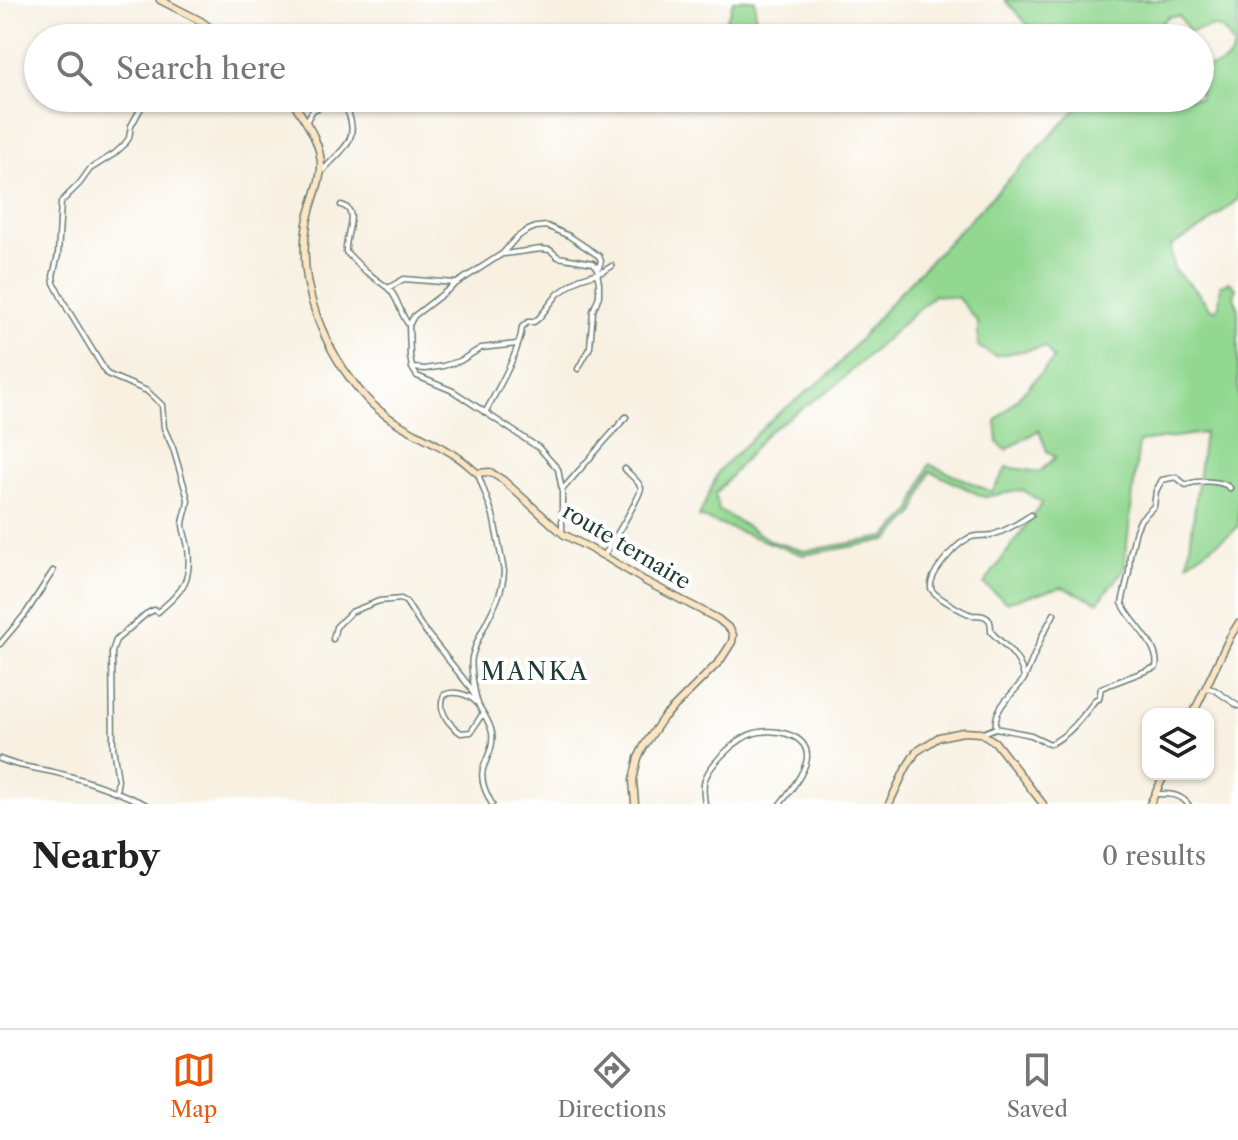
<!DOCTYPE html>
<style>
:root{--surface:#fff;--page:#f6f6f6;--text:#222;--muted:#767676;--line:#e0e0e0;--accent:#ea580c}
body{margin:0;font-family:"Libre Caslon Text",serif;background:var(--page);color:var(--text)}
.controls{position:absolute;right:24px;bottom:24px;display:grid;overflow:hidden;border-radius:16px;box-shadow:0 2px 6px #0004}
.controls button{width:72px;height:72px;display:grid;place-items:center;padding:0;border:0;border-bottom:2px solid var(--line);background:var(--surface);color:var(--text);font:40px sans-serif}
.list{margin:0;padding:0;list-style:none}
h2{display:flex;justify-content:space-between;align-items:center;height:104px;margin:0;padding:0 32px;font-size:34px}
h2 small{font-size:26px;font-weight:400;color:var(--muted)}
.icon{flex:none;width:44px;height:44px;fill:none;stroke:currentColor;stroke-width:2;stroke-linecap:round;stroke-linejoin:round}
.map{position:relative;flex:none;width:1238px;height:804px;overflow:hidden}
.search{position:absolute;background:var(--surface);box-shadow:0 2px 6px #0004;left:24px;right:24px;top:24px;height:88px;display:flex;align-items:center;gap:20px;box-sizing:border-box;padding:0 28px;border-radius:44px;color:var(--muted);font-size:30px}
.sheet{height:224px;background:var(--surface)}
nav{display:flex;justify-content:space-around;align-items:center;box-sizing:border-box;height:112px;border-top:2px solid var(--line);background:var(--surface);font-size:22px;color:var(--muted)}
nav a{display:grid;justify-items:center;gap:4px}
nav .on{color:var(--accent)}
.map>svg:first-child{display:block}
</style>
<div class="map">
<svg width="1238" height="804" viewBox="0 0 1238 804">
<rect width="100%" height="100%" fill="#fff"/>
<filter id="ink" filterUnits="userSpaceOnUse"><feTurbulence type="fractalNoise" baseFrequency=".0125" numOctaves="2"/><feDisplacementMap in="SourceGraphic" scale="16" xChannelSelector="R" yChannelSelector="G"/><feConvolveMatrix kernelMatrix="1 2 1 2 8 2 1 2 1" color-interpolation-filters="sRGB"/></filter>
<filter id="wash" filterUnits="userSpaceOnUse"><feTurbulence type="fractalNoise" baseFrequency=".006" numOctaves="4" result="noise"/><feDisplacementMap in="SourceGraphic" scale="32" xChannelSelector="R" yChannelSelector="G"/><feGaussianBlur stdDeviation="1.8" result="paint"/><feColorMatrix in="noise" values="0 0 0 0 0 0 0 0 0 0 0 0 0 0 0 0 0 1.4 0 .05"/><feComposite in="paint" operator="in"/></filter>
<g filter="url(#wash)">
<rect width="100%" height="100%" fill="#f8f1e2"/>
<g fill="#92d891" stroke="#588a62" stroke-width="2" fill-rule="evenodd">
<path d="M733,0H755L756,38H714L730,13Z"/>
<path d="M1005,0H1238V199L1205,226L1171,246L1174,270L1193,287L1211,309L1216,310L1219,305L1221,285L1229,282L1236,288L1234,297L1238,307V526L1233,532L1188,563L1204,433L1139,442L1124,569L1098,602L1062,587L1006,602L984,584L1042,503L1023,490L984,497L930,471L914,514L888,540L803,555L699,517L719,470L774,417L830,374L900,292L1087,98H1200V67C1217,68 1229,65 1234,47C1220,20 1217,26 1190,32L1179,16H1169L1145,38H1040ZM934,295L958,298L978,322V346L994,356L1045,347L1054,359L996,421L998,443L1006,450L1039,430L1047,451L1056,457L1039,472L1007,467L992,492L929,464L911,512L886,537L804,551L771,541L719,510L715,494L768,432L837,384Z"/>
</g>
</g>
<g filter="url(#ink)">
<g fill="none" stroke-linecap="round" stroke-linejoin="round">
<defs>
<g id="street">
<path d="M306,122L313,110L336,101C343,104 346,107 349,115C360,144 336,153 321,173"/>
<path d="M341,205C361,210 344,235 346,252L365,271L388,288L404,279L455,283"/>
<path d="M504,254L541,249L550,250L558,257L593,263L598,268"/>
<path d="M388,288C399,298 399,313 409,325"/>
<path d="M413,368L425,369L443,366L460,361L481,348L517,344"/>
<path d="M485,413C497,390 520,352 522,327L528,322H534L539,318L558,294L579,279L604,271L612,266"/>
<path d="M478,474L493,515L504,571C503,603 479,627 472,657C470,666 475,698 479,706C484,715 490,722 492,733C494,748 487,756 483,769C480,781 486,793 492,804"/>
<path d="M562,490L626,417"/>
<path d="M562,531V490L558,469L539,448L453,391L417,376L412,368L410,356L409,325L414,316L457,283L502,254L516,238L526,231L536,227L547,226L569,236L599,256L601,261L597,273L599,283V296L593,311L590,347L578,369"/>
<path d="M604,556C610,545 641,497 641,488C640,482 629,474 625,469"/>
<path d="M333,639L336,627L351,612L379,601L401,599L406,602L422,627L470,687L475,697"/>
<path d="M0,644L26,613L53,571"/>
<path d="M1025,677L1043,634L1054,614"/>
<path d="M1205,687L1215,690L1238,706"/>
<path d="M476,702C468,694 454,690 444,695C437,710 448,724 461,733L471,732L481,716H485"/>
<path d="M996,728C993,707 1013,695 1024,679C1022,658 1005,646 991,632C991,630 991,622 989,620C985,614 978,616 972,615C964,613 932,595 931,588C929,573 956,545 967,539C975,534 984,537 992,535C1006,531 1019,523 1031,515"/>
<path d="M983,733L996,728L1031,735L1050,744C1070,735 1083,716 1096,699H1099L1101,688L1156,667C1161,646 1130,622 1122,603L1129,572L1130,555L1136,530L1141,519L1154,506L1156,491L1162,480L1176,477L1186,485C1196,480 1222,480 1230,488"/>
<path d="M0,759C20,768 41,768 61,774C90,781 118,792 145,804"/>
<path d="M116,792L118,780L113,747L112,652L116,640L146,614L154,610L158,612C182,591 192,582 188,548C187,540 183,531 183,524C184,515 188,508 188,499L173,448L164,428L162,405L147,391L107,374L68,310L54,283L53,276L58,255L61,202L80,183L90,169L114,154L124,145L129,138L131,126L141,108L149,98"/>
<path d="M1155,794C1168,794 1179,793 1188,804"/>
<path d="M705,804C704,796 702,787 705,779C711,763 738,737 755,733C771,728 806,733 807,755C808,769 789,793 780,804"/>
</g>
<g id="secondary">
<path d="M160,0L201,21L224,38"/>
<path d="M290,98C305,120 326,147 320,176C317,192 310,207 307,223C296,286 325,352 366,398C391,425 423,435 453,454C462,459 469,466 477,473L490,472L503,480L563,534L604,556L645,581L718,619L730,629L733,635L732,642L720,661L663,718L644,746L638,758L633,780L635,804"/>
<path d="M1193,714L1230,637L1238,624"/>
<path d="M889,804L906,768L916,752L939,737L963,732L981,733L995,742L1043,804"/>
<path d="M1150,804L1165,774"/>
</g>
</defs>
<use href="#street" stroke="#6b7c71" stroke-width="7"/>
<use href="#secondary" stroke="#6b7c71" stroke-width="9"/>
<use href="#street" stroke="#fff" stroke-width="4"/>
<use href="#secondary" stroke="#fde5c4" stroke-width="6"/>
</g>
</g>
<g text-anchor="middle" stroke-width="8" stroke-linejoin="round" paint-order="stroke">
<g font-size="22" fill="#1f3d34" stroke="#fff">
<text transform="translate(627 546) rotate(31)" y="8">route ternaire</text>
</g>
<g font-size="24" letter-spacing="2" fill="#1f3d34" stroke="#fff">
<text x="535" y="680">MANKA</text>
</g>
</g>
</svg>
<div class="controls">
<button><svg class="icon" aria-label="layers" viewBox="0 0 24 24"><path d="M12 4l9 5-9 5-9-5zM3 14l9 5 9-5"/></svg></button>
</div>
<div class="search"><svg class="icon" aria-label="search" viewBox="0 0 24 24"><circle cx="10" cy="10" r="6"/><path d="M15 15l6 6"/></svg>Search here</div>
</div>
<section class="sheet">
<h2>Nearby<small>0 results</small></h2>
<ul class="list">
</ul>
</section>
<nav>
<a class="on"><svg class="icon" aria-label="map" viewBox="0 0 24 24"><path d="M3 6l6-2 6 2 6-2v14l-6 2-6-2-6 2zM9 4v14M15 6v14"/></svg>Map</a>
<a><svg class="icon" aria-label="directions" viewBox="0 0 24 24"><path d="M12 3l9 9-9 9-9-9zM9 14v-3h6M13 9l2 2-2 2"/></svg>Directions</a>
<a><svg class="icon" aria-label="saved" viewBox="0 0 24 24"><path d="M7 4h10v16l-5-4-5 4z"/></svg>Saved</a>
</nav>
